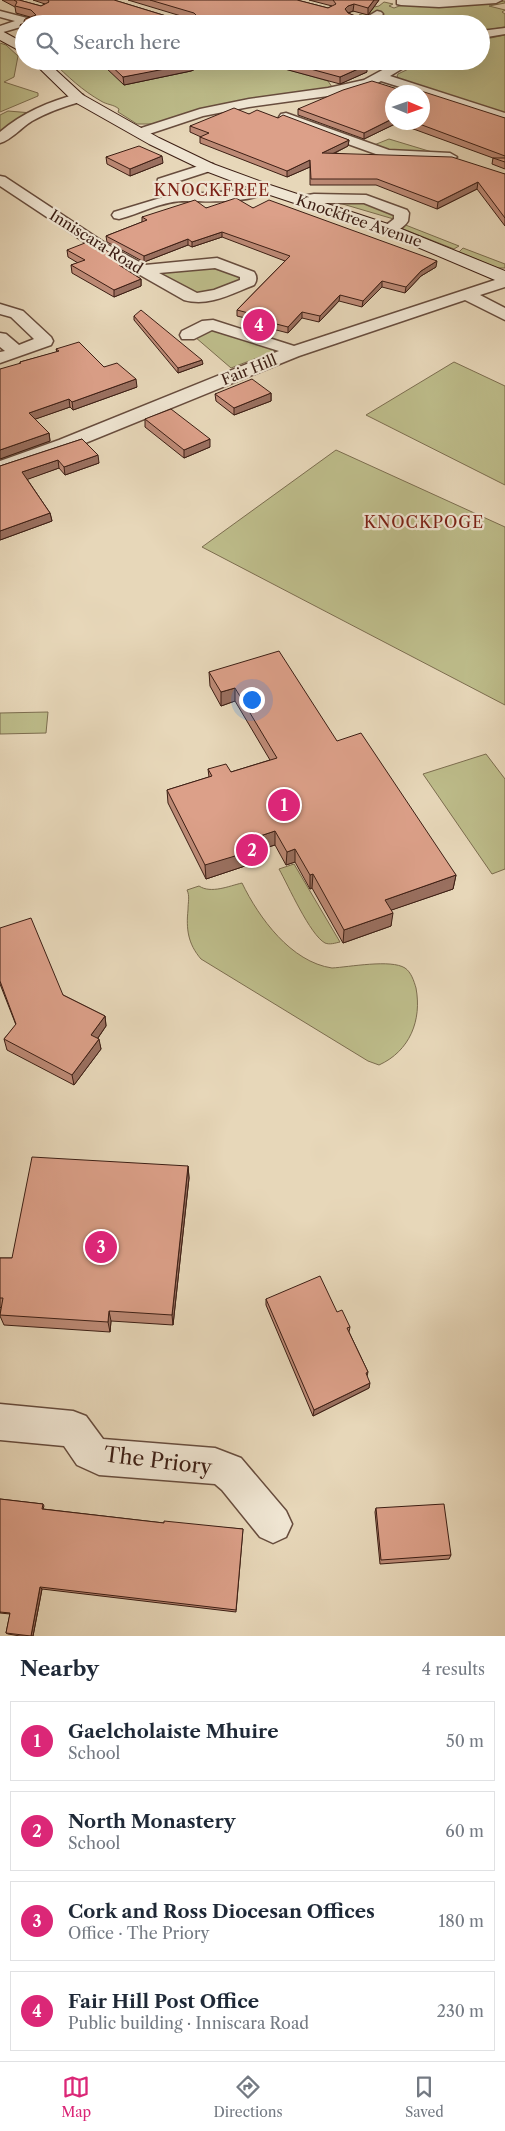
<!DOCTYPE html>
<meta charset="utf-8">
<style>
:root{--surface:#fff;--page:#f6f6f7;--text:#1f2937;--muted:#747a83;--line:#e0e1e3;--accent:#db2777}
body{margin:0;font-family:"Libre Caslon Text",serif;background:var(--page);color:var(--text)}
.compass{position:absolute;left:385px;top:85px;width:45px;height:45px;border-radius:50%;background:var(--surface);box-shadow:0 5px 20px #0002;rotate:92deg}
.you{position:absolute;left:251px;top:699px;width:18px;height:18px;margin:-12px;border:4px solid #fff;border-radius:50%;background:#1a73e8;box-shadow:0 0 0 8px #1a73e833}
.badge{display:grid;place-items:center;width:32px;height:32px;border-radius:50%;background:var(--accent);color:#fff;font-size:16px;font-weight:700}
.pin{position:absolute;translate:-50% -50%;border:2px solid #fff;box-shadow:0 1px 5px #0006}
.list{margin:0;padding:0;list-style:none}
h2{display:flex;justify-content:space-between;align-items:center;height:65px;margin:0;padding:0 20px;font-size:21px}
h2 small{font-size:16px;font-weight:400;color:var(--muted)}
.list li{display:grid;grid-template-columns:32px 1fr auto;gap:15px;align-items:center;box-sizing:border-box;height:80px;margin:0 10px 10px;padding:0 10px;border:1px solid var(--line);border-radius:0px}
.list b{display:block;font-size:19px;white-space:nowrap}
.list p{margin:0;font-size:16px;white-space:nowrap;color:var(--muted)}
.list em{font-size:16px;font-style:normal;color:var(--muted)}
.icon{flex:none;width:28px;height:28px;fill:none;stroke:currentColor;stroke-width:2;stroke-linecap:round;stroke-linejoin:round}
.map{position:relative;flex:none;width:505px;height:1636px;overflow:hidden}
.search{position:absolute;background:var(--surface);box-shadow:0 5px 20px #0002;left:15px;right:15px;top:15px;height:55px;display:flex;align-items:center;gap:12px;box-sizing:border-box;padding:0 18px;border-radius:28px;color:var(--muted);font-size:19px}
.sheet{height:425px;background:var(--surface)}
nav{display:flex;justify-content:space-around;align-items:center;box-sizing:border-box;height:70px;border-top:1px solid var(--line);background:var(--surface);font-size:14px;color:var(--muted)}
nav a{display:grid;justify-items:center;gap:2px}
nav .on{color:var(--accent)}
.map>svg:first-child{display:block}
</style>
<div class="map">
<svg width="505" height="1636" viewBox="0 0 505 1636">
<rect width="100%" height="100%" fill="#e7d7b9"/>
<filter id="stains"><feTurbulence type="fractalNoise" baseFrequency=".004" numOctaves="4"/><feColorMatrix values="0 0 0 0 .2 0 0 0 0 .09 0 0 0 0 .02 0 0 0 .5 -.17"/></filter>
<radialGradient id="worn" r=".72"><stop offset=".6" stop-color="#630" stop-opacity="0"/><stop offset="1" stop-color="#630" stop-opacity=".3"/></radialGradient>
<g fill="#bdbc8a" stroke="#7c6d4f">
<path d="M505,1V3L489,6L505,10L502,12L505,14V27L481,31V24L392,23L378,19L375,12L366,16L359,15L371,10L349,12L379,6L384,2L393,4L389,6L394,8L402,5L448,7Z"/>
<path d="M505,35V113L400,80L397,76L398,74L425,61H481V40Z"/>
<path d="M0,43L6,45L18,56L14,77L4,82L38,93V96L0,112Z"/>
<path d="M52,61H257L328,81L332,87L205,108L155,124H137L118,112L119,109C113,104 107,105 101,101C83,91 67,76 52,61Z"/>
<path d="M8,111L32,113L0,133V115Z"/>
<path d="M389,139L432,152L386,150L374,145Z"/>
<path d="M329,200H357L394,214L397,220Z"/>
<path d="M403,224L459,246L454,249L398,227Z"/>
<path d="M463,248L505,264V268H498L459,252Z"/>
<path d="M215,267L237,276L241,281L200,295L163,275L166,271Z"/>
<path d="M212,330L276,349L275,351L231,368L195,337Z"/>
<path d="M454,362L505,386V485L366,415Z"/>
<path d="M336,450L505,527V705L202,547Z"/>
<path d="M48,712L46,733L0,734V713Z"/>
<path d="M486,754L505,779V869L492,874L423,774Z"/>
<path d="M294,864L340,942C335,943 330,945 325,943C310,935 288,885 279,869Z"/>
<path d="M242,883C259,918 291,962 332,968C349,967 391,959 405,968C411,972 414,981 416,988C422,1020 410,1051 379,1065L368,1061L201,959C188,944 186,929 188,910C188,902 190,896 187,890L199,886C211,894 229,886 242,883Z"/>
</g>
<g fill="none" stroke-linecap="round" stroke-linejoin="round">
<defs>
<g id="street">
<path d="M397,0H502L496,3L439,7L401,5L397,4Z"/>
<path d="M0,11L31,19L33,21L31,23L24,24V26L0,33V26L15,21L0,17Z"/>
<path d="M377,11L381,12L383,14C378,20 371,24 364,22L362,20Z"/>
<path d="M505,28V34L481,38V31Z"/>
<path d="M399,61H415L390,76L505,113V121L422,95V92H416L381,81L372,86L328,96L249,107L203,116L140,137L133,133L135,130L200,109L249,99L328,88L364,80Z"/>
<path d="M78,94L83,95L84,98L83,101C65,106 48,112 32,121C22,127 11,140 0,143V132C22,113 50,101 78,94Z"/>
<path d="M286,113L389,150L450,153L457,157L450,161L387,158L281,120L279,117L281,114Z"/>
<path d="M208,163L213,164L215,167L213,170L170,184V187L190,194L247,190L264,184L269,185L271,188C259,205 201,201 182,201C160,202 139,214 119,219L114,218L112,215L114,212L167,196L156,189L158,179Z"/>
<path d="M0,176L5,177L108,245L145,265L217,258L254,272C257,276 257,281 254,285C231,294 209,307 184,300L98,251L0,186ZM215,268L240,277V280L214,290L197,293L159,273Z"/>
<path d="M314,194L366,195L407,210L409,213L408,221C403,229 392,235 383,232L381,229L394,219V215L364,203H296L294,200L296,197Z"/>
<path d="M501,278L505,279V287L480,295L505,308V320L465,300L299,356L73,448L0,473V461L59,440L279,351L212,330L194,339H182L180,335L182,331L202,321L213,320L294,346Z"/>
<path d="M0,304L23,311L51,337L53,341L51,345L0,363V352L5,351L0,347V333L6,334L19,345L34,339L11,317L0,314Z"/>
<path d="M0,1404L73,1411L86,1416L103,1439L215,1448L241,1458L286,1511L292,1524L286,1537L273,1543L260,1537L222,1490L215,1484L99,1475L77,1465L64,1446L0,1440Z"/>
</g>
<g id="secondary">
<path d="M0,30L24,43V53L0,40Z"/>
<path d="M32,61H46L83,95L159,138L213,164L270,185L394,226L505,271V280H495L382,232L258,191L203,170L149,144L73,101Z"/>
</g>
</defs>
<use href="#street" stroke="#674c3d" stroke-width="3"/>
<use href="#secondary" stroke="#3c1e14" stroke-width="2"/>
<use href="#street" fill="#efe5d2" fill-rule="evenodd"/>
<use href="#secondary" fill="#efe5d2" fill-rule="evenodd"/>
</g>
<g fill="#bd8a76" stroke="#3c1e14">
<path d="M2,0H19L41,6L45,4L33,0H114L176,19H191L128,0H297L328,8L332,6L309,0H379L368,15L353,11L348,13L360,18L24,24V32L21,31L20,25L24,23V21L30,17L16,13L15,7Z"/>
<path d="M94,61H213L191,71L124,85L105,67H101Z"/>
<path d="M255,61H356L367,72L340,84Z"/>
<path d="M372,61H386L381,64Z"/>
<path d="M298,109L392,122H422L505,118V169L492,164L493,158L397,123L364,139L298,115Z"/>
<path d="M249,114L278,118L349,140L348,146L335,153L505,174V226L477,189L437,209L376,185H310V167L287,177L200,143V137H201L190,132V126Z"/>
<path d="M106,157L163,163L130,176L107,164Z"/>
<path d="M206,208H253L436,267L421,276L405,293L382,287L362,307L339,301L319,322L302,318L288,333L253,324V320L237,316V310L285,261L222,237L192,247L188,245L144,262L107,242L106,236L142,222V217Z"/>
<path d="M67,250L126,269L141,279V286L114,297L72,273L71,265L78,263L68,257Z"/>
<path d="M134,316L203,364L178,373L134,320Z"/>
<path d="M56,349L104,367L137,387L73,410L70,407L35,419L49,433L50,441L0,459L20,362L57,352Z"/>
<path d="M271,393V401L234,415L216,401L215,394Z"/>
<path d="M145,419L210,447L184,458L145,427Z"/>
<path d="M82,439L99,463L65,475L59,468L27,479L50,513L52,521L0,540V466Z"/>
<path d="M209,672L337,741L456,875L453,889L391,910V926L343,943L312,888L310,889L295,862L286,865L275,845L245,854V866L206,879L168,803L167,790L209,777L208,769L231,772L270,760L235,701L221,706L210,686Z"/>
<path d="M0,928L63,995L105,1016L106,1026L98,1038L101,1049L74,1085L7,1050L4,1039L16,1025L0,984Z"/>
<path d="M188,1166L189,1178L173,1325L111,1321L110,1332L4,1325L0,1316L1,1308L0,1307V1258H12Z"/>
<path d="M266,1299L337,1312L350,1327L349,1332L368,1372L367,1376L369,1388L313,1416L266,1305Z"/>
<path d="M0,1499L43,1504L44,1506L43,1509L164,1523L243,1529L236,1612L42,1589L33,1636H20L8,1634L6,1633L10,1614L0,1613Z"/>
<path d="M376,1508L451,1555L449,1559L380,1564L375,1512Z"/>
</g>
<g fill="#9a7060" stroke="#3c1e14">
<path d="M374,0H379L368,15V8Z"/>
<path d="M354,4L353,11L348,13L345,9L348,6Z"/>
<path d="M100,61H104L105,67H101Z"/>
<path d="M197,61H213L191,71L124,85L123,77Z"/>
<path d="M367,65V72L340,84V77Z"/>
<path d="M392,119V122L397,123L364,139V133Z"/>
<path d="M349,140L348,146L322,159V153Z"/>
<path d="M162,156L163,163L130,176V169Z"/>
<path d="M310,160V167L287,177V171Z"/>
<path d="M478,182L477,189L437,209L438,202Z"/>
<path d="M222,232V237L192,247V242Z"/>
<path d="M188,239V245L144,262V256Z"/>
<path d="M437,261L436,267L421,276L405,293L406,287L421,271Z"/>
<path d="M126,262V269L119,272V265Z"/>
<path d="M141,279V286L114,297V290Z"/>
<path d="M382,281V287L362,307L363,301Z"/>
<path d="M340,295L339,301L319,322L320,316Z"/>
<path d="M302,312V318L288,333V327Z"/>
<path d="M202,360L203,364L178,373V368Z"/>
<path d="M136,379L137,387L73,410L72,402Z"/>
<path d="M271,393V401L234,415V408Z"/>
<path d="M69,399L70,407L30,421L29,413Z"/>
<path d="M49,433L50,441L0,459V450Z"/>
<path d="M210,439V447L184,458V450Z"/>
<path d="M98,455L99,463L65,475L64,467Z"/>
<path d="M58,460L59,468L23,481L22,472Z"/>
<path d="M50,513L52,521L0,540V531Z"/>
<path d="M235,688V701L221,706V692Z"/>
<path d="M275,831V845L245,854V866L206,879L205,865L239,843Z"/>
<path d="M295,849V862L286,865L287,852Z"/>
<path d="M313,874L312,888L310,889V875Z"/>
<path d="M456,875L453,889L383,913L385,900Z"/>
<path d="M393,913L391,926L343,943L344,930Z"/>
<path d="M105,1016L106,1026L93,1045L91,1035Z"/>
<path d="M99,1039L101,1049L74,1085L72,1075Z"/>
<path d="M188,1166L189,1178L173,1325L172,1315Z"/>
<path d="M109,1311L111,1321L110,1332L108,1322Z"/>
<path d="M370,1383L369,1388L313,1416L314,1410Z"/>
<path d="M40,1587L42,1589L33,1636H31Z"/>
</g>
<g fill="#dca089" stroke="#3c1e14">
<path d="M14,0H19L41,6L49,2L48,0H114L176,19H196L198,17L194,13L150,0H297L328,8L336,4L333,0H374L368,8L354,4L348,6L345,9L348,13L360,18L384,24H24V26L20,25L27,22L24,21L25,19L36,15L31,10L15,6L17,2Z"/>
<path d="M106,61H197L191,64L123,77Z"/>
<path d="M281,61H356L367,65L340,77Z"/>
<path d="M372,81L407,92H392V119L364,133L298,109L343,90Z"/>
<path d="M418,90L505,118V156L414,122H422V92H412Z"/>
<path d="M234,108L249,114L257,110L278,118L283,115L349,140L322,153L452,157L505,174V218L478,182L438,202L377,179H311L310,160L287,171L200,137L209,133L190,126Z"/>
<path d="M139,146L162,156L130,169L106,157Z"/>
<path d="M493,158H505V162Z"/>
<path d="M236,198L253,208L269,200L437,261L421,271L406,287L382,281L363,301L340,295L320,316L302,312L288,327L253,318L256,315L237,310L290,256L222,232L192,242L188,239L144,256L106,236L147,220L142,217L195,200L206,208Z"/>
<path d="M90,241L126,262L119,265L141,279L114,290L71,265L85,260L67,250Z"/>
<path d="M141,310L202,360L178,368L134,316Z"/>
<path d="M79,342L104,367L117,363L136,379L72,402L69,399L29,413L49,433L0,450V369L21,363L20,362L59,351L56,349Z"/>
<path d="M252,379L271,393L234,408L215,394Z"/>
<path d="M171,409L210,439L184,450L145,419Z"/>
<path d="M82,439L98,455L64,467L58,460L22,472L50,513L0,531V466Z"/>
<path d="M279,651L337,741L361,733L456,875L385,900L393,913L344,930L313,874L310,875L295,849L287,852L275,831L239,843L245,853L205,865L167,790L212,776L208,769L226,764L231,772L277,758L235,688L221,692L209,672Z"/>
<path d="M31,918L63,995L105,1016L91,1035L99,1039L72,1075L4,1039L16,1024L0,981V928Z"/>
<path d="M32,1157L188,1166L172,1315L109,1311L108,1322L0,1315L3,1298H0V1258H12Z"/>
<path d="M320,1276L337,1312L342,1310L350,1327L347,1328L368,1372L366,1373L370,1383L314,1410L266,1299Z"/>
<path d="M0,1499L43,1504L42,1509L164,1523V1521L243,1529L236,1610L40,1587L31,1636L6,1633L10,1613L0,1612Z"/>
<path d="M444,1504L451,1555L381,1560L376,1508Z"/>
</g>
<g text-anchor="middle" stroke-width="4.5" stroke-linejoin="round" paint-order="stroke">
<g font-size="15" fill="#3c1e14" stroke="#efe5d2">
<text transform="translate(359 221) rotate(19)" y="5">Knockfree Avenue</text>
<text transform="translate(96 242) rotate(32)" y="5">Inniscara Road</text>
<text transform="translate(249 370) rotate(-22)" y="5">Fair Hill</text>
</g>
<g font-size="16" letter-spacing="1" fill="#7a1f14" stroke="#efe5d2">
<text x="212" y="196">KNOCKFREE</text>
<text x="424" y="528">KNOCKPOGE</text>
</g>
<g font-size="21" fill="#3c1e14" stroke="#efe5d2">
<text transform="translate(158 1461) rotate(7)" y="7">The Priory</text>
</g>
</g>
<rect width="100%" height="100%" filter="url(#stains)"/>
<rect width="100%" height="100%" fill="url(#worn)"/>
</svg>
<svg class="compass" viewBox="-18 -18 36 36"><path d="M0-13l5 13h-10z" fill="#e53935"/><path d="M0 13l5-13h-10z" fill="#747a83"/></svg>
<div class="you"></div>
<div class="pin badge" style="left:284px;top:805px">1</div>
<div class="pin badge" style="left:252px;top:850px">2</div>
<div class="pin badge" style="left:101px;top:1247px">3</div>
<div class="pin badge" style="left:259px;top:325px">4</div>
<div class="search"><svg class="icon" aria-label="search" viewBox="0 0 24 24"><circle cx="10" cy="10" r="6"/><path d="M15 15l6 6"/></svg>Search here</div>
</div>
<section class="sheet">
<h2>Nearby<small>4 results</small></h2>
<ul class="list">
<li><span class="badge">1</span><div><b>Gaelcholaiste Mhuire</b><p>School</p></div><em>50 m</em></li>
<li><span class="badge">2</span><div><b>North Monastery</b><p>School</p></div><em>60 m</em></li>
<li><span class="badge">3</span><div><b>Cork and Ross Diocesan Offices</b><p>Office · The Priory</p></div><em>180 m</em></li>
<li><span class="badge">4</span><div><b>Fair Hill Post Office</b><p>Public building · Inniscara Road</p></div><em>230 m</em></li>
</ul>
</section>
<nav>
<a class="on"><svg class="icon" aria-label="map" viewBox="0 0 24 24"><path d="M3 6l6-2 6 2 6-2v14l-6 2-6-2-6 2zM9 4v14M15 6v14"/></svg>Map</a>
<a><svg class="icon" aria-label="directions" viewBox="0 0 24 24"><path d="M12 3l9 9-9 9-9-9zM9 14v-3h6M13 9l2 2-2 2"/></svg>Directions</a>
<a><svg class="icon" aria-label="saved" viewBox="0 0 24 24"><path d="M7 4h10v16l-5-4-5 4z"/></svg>Saved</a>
</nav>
